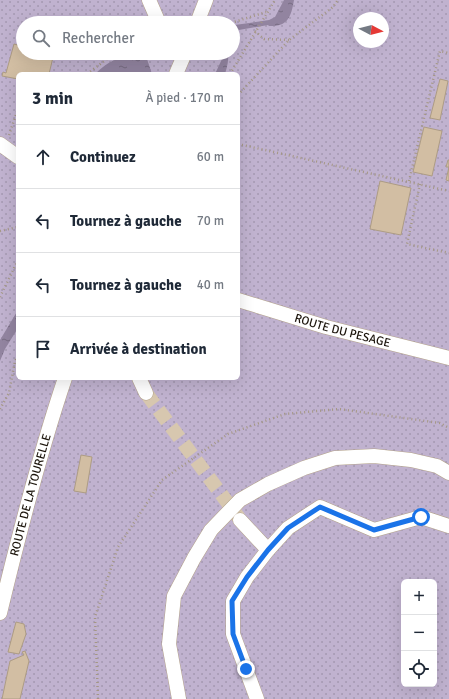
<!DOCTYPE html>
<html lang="fr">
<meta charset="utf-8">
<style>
:root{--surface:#fff;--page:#f2f2f3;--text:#1f2937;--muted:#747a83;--line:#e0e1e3}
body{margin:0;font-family:Signika,sans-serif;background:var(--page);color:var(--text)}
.controls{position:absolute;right:12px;bottom:12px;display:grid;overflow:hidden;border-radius:6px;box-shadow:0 4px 16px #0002}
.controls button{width:36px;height:36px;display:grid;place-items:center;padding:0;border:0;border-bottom:1px solid var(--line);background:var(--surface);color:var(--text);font:20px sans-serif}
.compass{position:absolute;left:353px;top:12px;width:36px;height:36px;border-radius:50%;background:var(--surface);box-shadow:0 4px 16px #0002;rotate:97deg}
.stop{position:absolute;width:12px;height:12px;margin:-9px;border:3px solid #1a73e8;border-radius:50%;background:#fff}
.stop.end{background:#1a73e8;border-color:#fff;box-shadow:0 1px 4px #0008}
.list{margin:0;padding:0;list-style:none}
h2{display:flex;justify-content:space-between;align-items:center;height:52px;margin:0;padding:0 16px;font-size:17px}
h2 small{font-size:13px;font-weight:400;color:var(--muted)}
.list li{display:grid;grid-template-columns:26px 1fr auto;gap:12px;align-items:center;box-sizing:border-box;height:64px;padding:0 16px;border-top:1px solid var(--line)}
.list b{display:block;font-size:15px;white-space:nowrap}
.list em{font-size:13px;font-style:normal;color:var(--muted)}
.icon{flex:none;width:22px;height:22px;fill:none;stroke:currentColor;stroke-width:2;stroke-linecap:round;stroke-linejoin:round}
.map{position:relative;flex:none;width:449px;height:699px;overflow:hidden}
.search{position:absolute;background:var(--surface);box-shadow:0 4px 16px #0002;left:16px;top:16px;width:224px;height:44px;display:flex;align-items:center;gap:10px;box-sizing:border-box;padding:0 14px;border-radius:22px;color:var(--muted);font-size:15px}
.panel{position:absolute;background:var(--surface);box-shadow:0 4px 16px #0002;left:16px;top:72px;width:224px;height:308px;border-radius:6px}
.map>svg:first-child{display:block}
</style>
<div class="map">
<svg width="449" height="699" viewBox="0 0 449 699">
<defs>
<pattern id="park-dots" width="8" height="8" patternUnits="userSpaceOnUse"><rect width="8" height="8" fill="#c0b2cf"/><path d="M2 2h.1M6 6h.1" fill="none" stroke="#a498b1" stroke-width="1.8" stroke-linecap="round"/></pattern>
<pattern id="water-ripples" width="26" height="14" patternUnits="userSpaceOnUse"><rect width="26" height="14" fill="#9284a0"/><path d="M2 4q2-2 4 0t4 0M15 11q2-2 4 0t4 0" fill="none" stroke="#766b81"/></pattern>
</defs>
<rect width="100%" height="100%" fill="#f8e6cc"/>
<path fill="url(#park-dots)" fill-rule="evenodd" d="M0,0H449V699H0ZM359,18H383V42H359ZM23,23H233V53H23ZM18,74H238V378H18ZM404,582H434V684H404Z"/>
<g fill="url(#water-ripples)">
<path d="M284,0H294C291,17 288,27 269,26L268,25L233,31V27L235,25L269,20L275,17Z"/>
<path d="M137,53L147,59L152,74H95C107,62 120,56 137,53Z"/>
<path d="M221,53H228C229,60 227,67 225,74H215L222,59Z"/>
<path d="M18,310V328L5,349L0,361V340Z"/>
</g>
<g fill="#d2bea3" stroke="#ad9c84">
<path d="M14,44L21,46L23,44V53H54L49,74H18V79L2,76L3,72L6,73Z"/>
<path d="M440,79L448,81L440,120L430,118Z"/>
<path d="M424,127L442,131L432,176L413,172Z"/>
<path d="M448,160H449V181L446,180L449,167H446Z"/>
<path d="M380,181L411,188L401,235L370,229Z"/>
<path d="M81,455L92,457L86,493L74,491Z"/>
<path d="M16,622L24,624L26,634L19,654L8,652Z"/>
<path d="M25,651L29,661L20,699H2L10,661L24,655L22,652Z"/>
</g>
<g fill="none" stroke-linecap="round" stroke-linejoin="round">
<path stroke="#d7c7af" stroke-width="14" stroke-dasharray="14 7" stroke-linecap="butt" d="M146,393L239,518"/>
<defs>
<g id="minor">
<path d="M149,0L159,23"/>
<path d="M197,23L206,0"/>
<path d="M176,74L185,53"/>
<path d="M0,144L18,157"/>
<path id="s1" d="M238,300L326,327L449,358"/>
<path d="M139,378L146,393"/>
<path d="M240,520L268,550"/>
<path id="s2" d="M0,613C19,534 39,455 65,378"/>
<path d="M179,699L169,644L174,596L194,558L211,530L240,500L268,484L304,468L335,458L374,456L411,460L437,466L449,473"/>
<path d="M257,699L233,634V601L247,577L268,550L288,528L320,507L374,530L421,517L449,526"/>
</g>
</defs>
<use href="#minor" stroke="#b4a38a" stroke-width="15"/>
<g stroke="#a49783" stroke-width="2.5" stroke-dasharray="1 3" stroke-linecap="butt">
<path d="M231,23L266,12"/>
<path d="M255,31L264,39L289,40"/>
<path d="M87,74L115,53"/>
<path d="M230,74L275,0"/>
<path d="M238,95L289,40L333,7L338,0"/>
<path d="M9,135L18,109"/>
<path d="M238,144L449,191"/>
<path d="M409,181L440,51L449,53"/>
<path d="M420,184L407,244L449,253"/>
<path d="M0,231L18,227"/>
<path d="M0,297L18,260"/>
<path d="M0,409L9,393L15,361L18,356"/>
<path d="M98,699L95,617L118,547L162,480L228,434L285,414L339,409L440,423L449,428"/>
</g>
<use href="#minor" stroke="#fff" stroke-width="14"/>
</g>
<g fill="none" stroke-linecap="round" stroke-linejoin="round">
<path stroke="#1a73e8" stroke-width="5" d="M246,669L233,634L232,601L247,577L268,550L288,528L320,507L374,530L421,517"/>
</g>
<g text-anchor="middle" stroke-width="3" stroke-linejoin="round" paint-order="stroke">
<g font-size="12" fill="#1c150c" stroke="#fff">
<text dy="4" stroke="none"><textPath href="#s1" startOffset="109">ROUTE DU PESAGE</textPath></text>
<text dy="4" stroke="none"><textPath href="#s2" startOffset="122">ROUTE DE LA TOURELLE</textPath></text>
</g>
</g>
</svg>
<div class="controls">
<button>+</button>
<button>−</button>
<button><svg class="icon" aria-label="locate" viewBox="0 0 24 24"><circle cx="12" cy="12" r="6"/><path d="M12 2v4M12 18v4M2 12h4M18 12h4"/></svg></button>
</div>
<svg class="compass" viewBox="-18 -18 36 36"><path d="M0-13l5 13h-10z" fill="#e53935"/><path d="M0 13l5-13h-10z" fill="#747a83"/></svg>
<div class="stop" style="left:421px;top:517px"></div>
<div class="stop end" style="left:246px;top:669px"></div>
<div class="search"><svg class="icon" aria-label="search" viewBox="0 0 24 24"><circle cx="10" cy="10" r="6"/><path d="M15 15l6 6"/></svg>Rechercher</div>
<section class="panel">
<h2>3 min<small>À pied · 170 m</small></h2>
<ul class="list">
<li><svg class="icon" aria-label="ahead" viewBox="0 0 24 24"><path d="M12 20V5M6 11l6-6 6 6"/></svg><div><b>Continuez</b></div><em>60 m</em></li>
<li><svg class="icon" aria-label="left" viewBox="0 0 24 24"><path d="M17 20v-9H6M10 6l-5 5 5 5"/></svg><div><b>Tournez à gauche</b></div><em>70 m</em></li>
<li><svg class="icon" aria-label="left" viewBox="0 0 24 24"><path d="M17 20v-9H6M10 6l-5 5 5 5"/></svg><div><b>Tournez à gauche</b></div><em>40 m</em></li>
<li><svg class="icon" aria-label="arrive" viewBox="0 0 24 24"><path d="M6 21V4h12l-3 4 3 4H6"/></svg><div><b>Arrivée à destination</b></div></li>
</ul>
</section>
</div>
